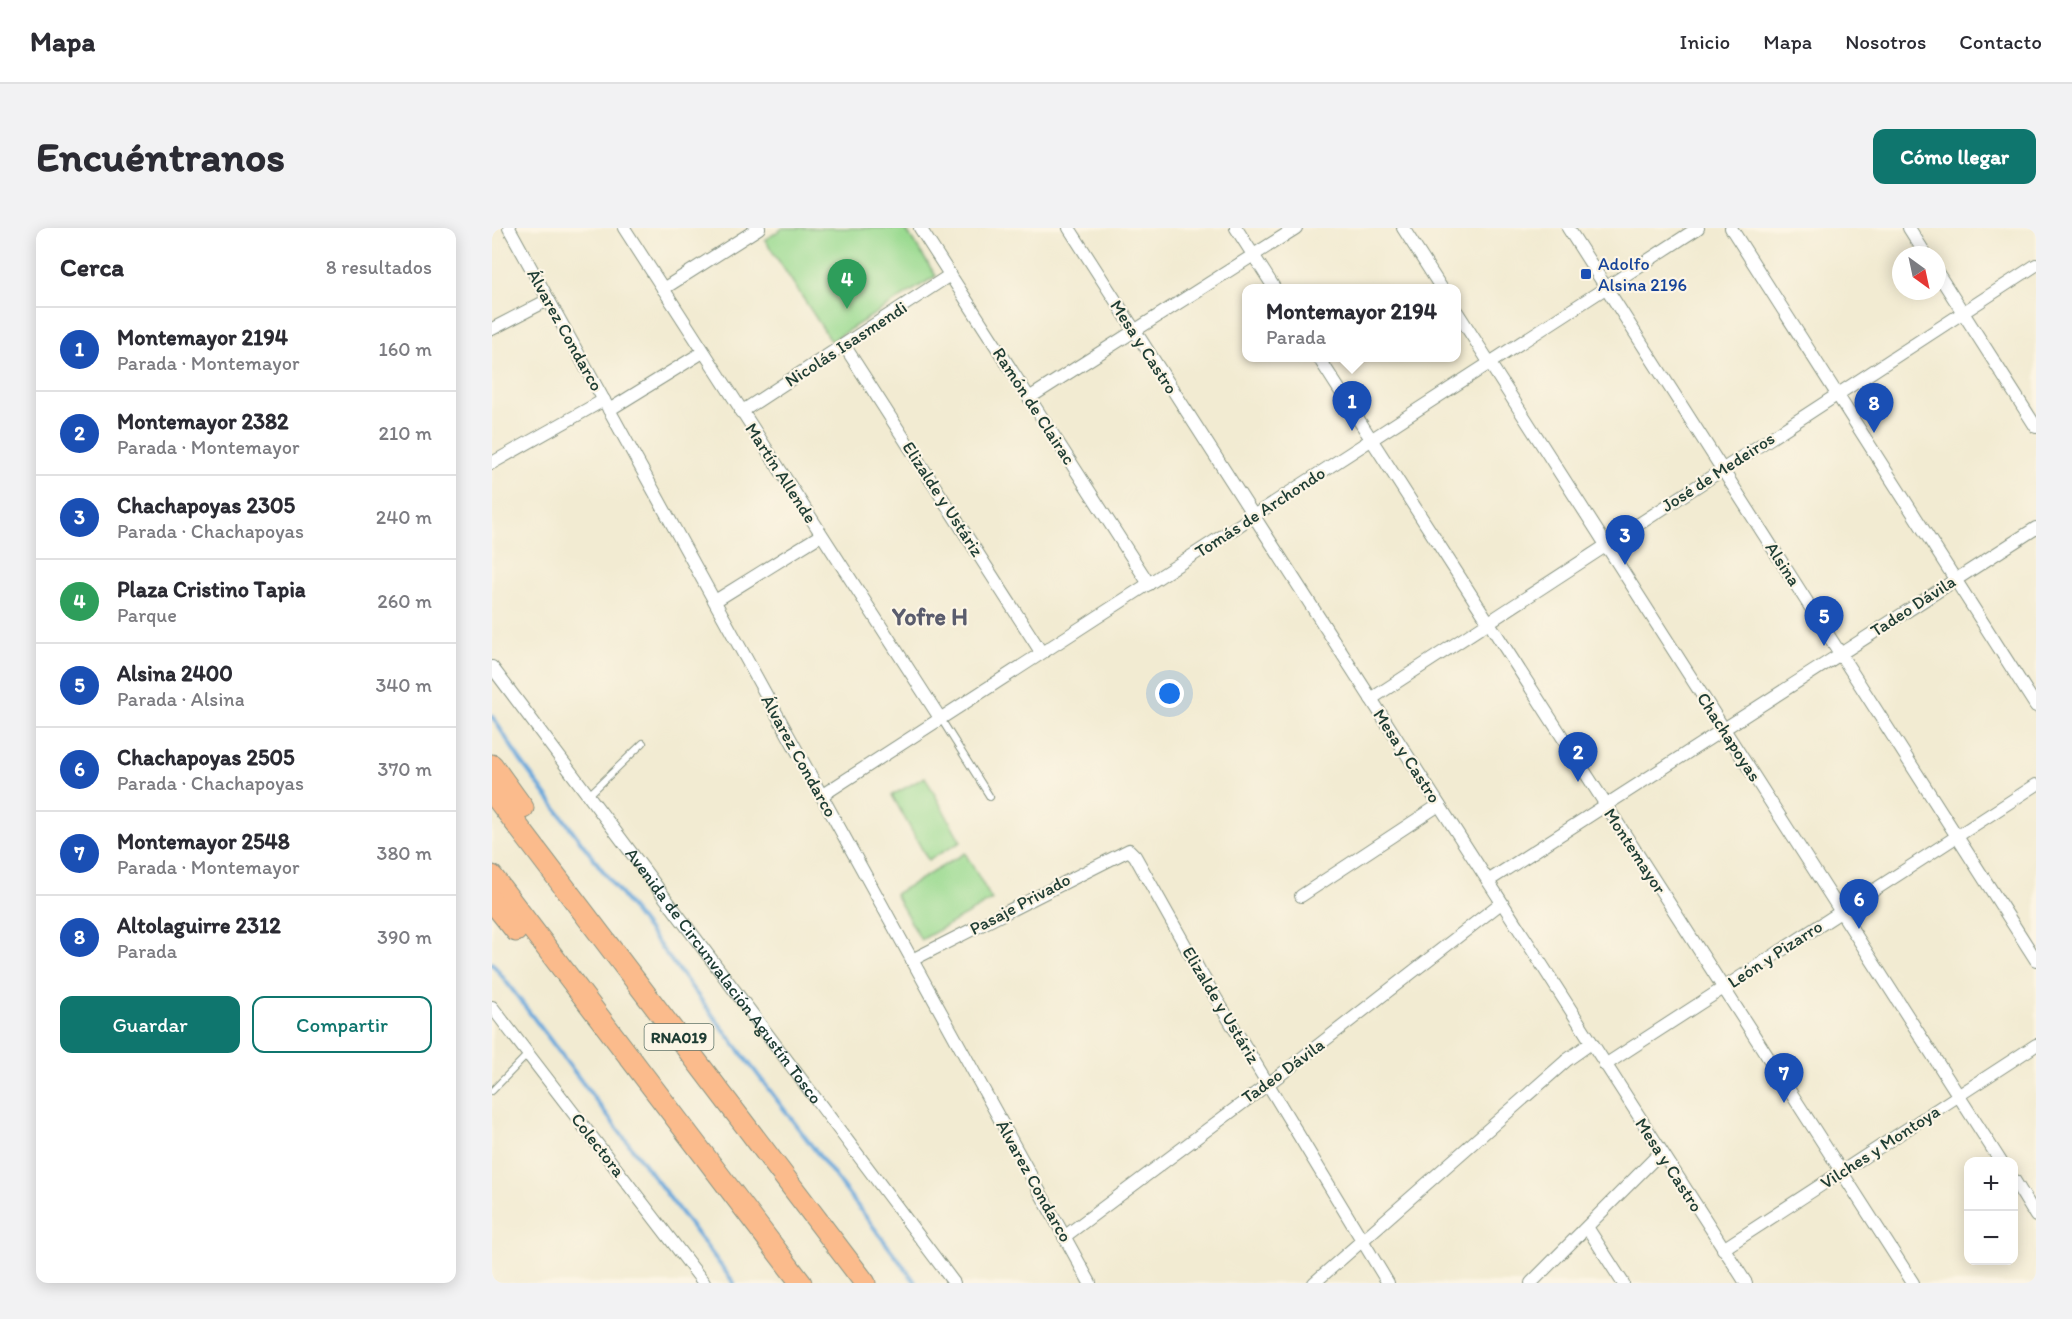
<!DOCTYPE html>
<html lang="es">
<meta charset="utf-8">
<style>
:root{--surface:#fff;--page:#f2f2f3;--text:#2b2b33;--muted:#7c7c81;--line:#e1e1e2;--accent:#0f766e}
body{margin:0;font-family:Itim,sans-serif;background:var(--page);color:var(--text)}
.controls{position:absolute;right:18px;bottom:18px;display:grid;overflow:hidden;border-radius:12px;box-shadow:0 3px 15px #0003}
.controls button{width:54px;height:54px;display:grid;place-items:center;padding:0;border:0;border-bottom:2px solid var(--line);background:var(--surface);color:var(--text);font:30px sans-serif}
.compass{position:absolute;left:1400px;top:18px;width:54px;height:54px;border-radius:50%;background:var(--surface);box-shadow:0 3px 15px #0003;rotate:147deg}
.you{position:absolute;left:678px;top:466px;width:21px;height:21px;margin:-15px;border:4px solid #fff;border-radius:50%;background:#1a73e8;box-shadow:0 0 0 9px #1a73e833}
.badge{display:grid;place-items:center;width:39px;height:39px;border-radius:50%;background:var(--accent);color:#fff;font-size:20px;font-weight:700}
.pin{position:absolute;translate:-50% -50px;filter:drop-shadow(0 2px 3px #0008)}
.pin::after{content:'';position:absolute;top:32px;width:21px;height:18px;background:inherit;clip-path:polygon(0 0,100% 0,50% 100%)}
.popup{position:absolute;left:750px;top:56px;width:219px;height:78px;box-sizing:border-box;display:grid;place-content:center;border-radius:12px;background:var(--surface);filter:drop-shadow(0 2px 4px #0005);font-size:20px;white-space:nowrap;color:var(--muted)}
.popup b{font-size:22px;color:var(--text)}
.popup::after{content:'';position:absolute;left:50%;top:100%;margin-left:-12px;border:12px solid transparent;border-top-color:var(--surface)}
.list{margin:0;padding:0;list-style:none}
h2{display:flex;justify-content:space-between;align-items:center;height:78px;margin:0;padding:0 24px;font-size:26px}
h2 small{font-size:20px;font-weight:400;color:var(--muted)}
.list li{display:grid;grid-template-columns:39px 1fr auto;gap:18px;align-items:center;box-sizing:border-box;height:84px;padding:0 24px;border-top:2px solid var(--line)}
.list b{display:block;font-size:22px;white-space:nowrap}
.list p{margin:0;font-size:20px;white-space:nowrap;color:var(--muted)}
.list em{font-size:20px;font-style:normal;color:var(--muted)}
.actions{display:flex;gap:12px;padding:18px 24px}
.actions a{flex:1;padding:14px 0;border:2px solid var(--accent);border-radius:12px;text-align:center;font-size:21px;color:var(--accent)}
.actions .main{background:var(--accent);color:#fff}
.map{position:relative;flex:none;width:1544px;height:1055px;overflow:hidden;border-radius:12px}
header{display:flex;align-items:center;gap:36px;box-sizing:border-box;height:84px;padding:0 30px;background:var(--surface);border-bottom:2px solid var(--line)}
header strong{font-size:28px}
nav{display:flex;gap:33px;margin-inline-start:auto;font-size:21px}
.intro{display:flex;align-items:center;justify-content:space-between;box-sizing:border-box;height:144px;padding:0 36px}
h1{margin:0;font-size:42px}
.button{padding:15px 27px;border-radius:12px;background:var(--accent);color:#fff;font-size:21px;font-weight:700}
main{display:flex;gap:36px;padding:0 36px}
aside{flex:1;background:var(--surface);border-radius:12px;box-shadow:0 3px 15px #0003}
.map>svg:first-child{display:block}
</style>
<header>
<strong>Mapa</strong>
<nav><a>Inicio</a><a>Mapa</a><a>Nosotros</a><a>Contacto</a></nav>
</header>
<div class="intro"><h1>Encuéntranos</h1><a class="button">Cómo llegar</a></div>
<main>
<aside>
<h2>Cerca<small>8 resultados</small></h2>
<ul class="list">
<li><span class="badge" style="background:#1a4fb4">1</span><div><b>Montemayor 2194</b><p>Parada · Montemayor</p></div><em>160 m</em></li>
<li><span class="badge" style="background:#1a4fb4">2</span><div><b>Montemayor 2382</b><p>Parada · Montemayor</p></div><em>210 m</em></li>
<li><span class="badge" style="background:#1a4fb4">3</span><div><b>Chachapoyas 2305</b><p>Parada · Chachapoyas</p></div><em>240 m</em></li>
<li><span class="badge" style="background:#2e9e5b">4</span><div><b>Plaza Cristino Tapia</b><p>Parque</p></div><em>260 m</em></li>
<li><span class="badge" style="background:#1a4fb4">5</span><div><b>Alsina 2400</b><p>Parada · Alsina</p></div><em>340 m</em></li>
<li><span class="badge" style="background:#1a4fb4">6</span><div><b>Chachapoyas 2505</b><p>Parada · Chachapoyas</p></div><em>370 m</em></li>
<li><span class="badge" style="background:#1a4fb4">7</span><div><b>Montemayor 2548</b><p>Parada · Montemayor</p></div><em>380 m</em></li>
<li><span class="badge" style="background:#1a4fb4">8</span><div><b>Altolaguirre 2312</b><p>Parada</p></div><em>390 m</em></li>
</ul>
<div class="actions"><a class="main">Guardar</a><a>Compartir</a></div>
</aside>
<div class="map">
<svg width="1544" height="1055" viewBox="0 0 1544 1055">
<rect width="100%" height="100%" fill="#fcf5e5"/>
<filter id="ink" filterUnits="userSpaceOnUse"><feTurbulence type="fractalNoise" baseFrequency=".0167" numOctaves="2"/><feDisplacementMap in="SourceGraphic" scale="12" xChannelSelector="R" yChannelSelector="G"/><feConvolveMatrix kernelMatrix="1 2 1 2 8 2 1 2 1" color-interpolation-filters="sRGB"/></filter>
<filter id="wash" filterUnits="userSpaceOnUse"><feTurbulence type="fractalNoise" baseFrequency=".008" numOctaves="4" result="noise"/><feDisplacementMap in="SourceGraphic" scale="24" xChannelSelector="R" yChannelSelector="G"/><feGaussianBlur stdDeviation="1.35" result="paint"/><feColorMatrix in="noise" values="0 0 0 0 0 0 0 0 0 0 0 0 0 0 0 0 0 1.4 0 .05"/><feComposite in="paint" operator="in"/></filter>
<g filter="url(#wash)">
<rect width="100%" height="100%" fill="#f2ebd2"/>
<g fill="#9ada90" stroke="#5c8c62" stroke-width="1.5">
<path d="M291,0H413L444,48L339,113L273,12Z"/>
<path d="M433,549L469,614L436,632L400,567Z"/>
<path d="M473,625L500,672L429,712L403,666Z"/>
</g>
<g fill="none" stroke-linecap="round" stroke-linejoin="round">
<g stroke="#68a7db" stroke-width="4">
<path d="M0,488L28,532L83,606L424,1055"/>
<path d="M0,735L242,1055"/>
</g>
</g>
</g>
<g filter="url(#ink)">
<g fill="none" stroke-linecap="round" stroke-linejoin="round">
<defs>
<g id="service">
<path d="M449,491L498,569"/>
<path d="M97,567L151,515"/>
<path d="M0,863L36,826"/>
</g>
<g id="minor">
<path d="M17,0L598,1055"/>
<path d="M132,0L448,490"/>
<path d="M428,0L657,356"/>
<path d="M577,0L1254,1055"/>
<path d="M744,0L783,61"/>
<path d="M911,0L950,61"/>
<path d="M1076,0L1544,732"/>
<path d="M1239,0L1544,478"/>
<path d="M1417,0L1434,27"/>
<path d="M1445,44L1544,199"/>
<path d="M171,61L267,0"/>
<path d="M965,84L1509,934"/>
<path d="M0,101L56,72"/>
<path d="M352,117L549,424"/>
<path d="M827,130L1421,1055"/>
<path d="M537,170L804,0"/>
<path d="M117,182L211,124"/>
<path d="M249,184L458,47"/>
<path d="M0,235L112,172"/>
<path d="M223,373L329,307"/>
<path id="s1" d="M0,439L462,1055"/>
<path d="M879,471L1544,37"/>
<path d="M329,568L1206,0"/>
<path d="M996,653L1544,300"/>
<path d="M809,668L947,577"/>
<path d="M420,732L637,622L643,628L707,742L896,1055"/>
<path d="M0,779L212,1055"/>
<path d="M1113,837L1544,557"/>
<path d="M1522,952L1544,988"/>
<path d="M1095,999L1131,1055"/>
<path d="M572,1009L792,844L1009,675"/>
<path d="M1231,1021L1544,817"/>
<path d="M822,1055L1075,832L1099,815"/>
<path d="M1039,1055L1169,924"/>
</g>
<g id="motorway">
<path d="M0,537L31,580"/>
<path d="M0,564L373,1055"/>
<path d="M0,648L309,1055"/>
<path d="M0,673L24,703"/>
</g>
</defs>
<use href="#service" stroke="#889483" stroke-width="8"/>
<use href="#minor" stroke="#889483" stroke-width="14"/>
<use href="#motorway" stroke="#889483" stroke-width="23"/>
<use href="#service" stroke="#fff" stroke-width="6"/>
<use href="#minor" stroke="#fff" stroke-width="12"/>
<use href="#motorway" stroke="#fbbb8c" stroke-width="21"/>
</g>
</g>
<rect fill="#1a4fb4" stroke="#fcf5e5" stroke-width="2" x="1088" y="40" width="12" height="12" rx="3"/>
<g text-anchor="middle" stroke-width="4.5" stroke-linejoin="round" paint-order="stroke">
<rect fill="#fcf5e5" stroke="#617469" stroke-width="1.5" x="152.5" y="796" width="69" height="26" rx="4.5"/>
<g font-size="16" font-weight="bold" fill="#1f3d34">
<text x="187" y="815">RNA019</text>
</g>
<g font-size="18" fill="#164399" stroke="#fcf5e5" text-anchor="start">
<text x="1106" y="42">Adolfo<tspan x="1106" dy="21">Alsina 2196</tspan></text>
</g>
<g font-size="18" fill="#1f3d34" stroke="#fcf5e5">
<text transform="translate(73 102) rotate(61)" y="6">Álvarez Condarco</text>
<text transform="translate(354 116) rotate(-33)" y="6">Nicolás Isasmendi</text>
<text transform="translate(652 119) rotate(57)" y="6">Mesa y Castro</text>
<text transform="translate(542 178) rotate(57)" y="6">Ramón de Clairac</text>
<text transform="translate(1226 244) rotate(-33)" y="6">José de Medeiros</text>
<text transform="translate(289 245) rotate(57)" y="6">Martín Allende</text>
<text transform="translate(451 271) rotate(57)" y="6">Elizalde y Ustáriz</text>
<text transform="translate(768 284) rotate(-33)" y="6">Tomás de Archondo</text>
<text transform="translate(1291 336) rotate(57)" y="6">Alsina</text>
<text transform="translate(1421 378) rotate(-33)" y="6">Tadeo Dávila</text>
<text transform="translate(1237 509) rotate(57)" y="6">Chachapoyas</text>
<text transform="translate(307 528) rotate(61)" y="6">Álvarez Condarco</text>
<text transform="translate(915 528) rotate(57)" y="6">Mesa y Castro</text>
<text transform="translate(1143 623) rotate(57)" y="6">Montemayor</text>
<text transform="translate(528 676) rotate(-28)" y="6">Pasaje Privado</text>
<text transform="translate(1283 726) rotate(-33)" y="6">León y Pizarro</text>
<text dy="6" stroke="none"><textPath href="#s1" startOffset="386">Avenida de Circunvalación Agustín Tosco</textPath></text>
<text transform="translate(729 777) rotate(59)" y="6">Elizalde y Ustáriz</text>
<text transform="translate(791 843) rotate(-36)" y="6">Tadeo Dávila</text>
<text transform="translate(106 917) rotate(52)" y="6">Colectora</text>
<text transform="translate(1388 919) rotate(-33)" y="6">Vilches y Montoya</text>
<text transform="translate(1177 937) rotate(57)" y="6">Mesa y Castro</text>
<text transform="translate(542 953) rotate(61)" y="6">Álvarez Condarco</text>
</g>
<g font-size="24" font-weight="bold" fill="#5a5c6d" stroke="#fcf5e5">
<text x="438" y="397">Yofre H</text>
</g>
</g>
</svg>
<div class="controls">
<button>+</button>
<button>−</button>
</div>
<svg class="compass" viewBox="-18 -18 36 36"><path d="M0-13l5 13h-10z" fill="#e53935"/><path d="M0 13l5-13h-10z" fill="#7c7c81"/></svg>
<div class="you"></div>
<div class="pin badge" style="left:860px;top:203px;background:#1a4fb4">1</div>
<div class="popup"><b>Montemayor 2194</b>Parada</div>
<div class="pin badge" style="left:1086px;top:554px;background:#1a4fb4">2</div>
<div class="pin badge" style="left:1133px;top:337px;background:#1a4fb4">3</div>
<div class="pin badge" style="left:355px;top:81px;background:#2e9e5b">4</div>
<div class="pin badge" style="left:1332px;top:418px;background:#1a4fb4">5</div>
<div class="pin badge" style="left:1367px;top:701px;background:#1a4fb4">6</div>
<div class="pin badge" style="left:1292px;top:875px;background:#1a4fb4">7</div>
<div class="pin badge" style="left:1382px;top:205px;background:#1a4fb4">8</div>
</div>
</main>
